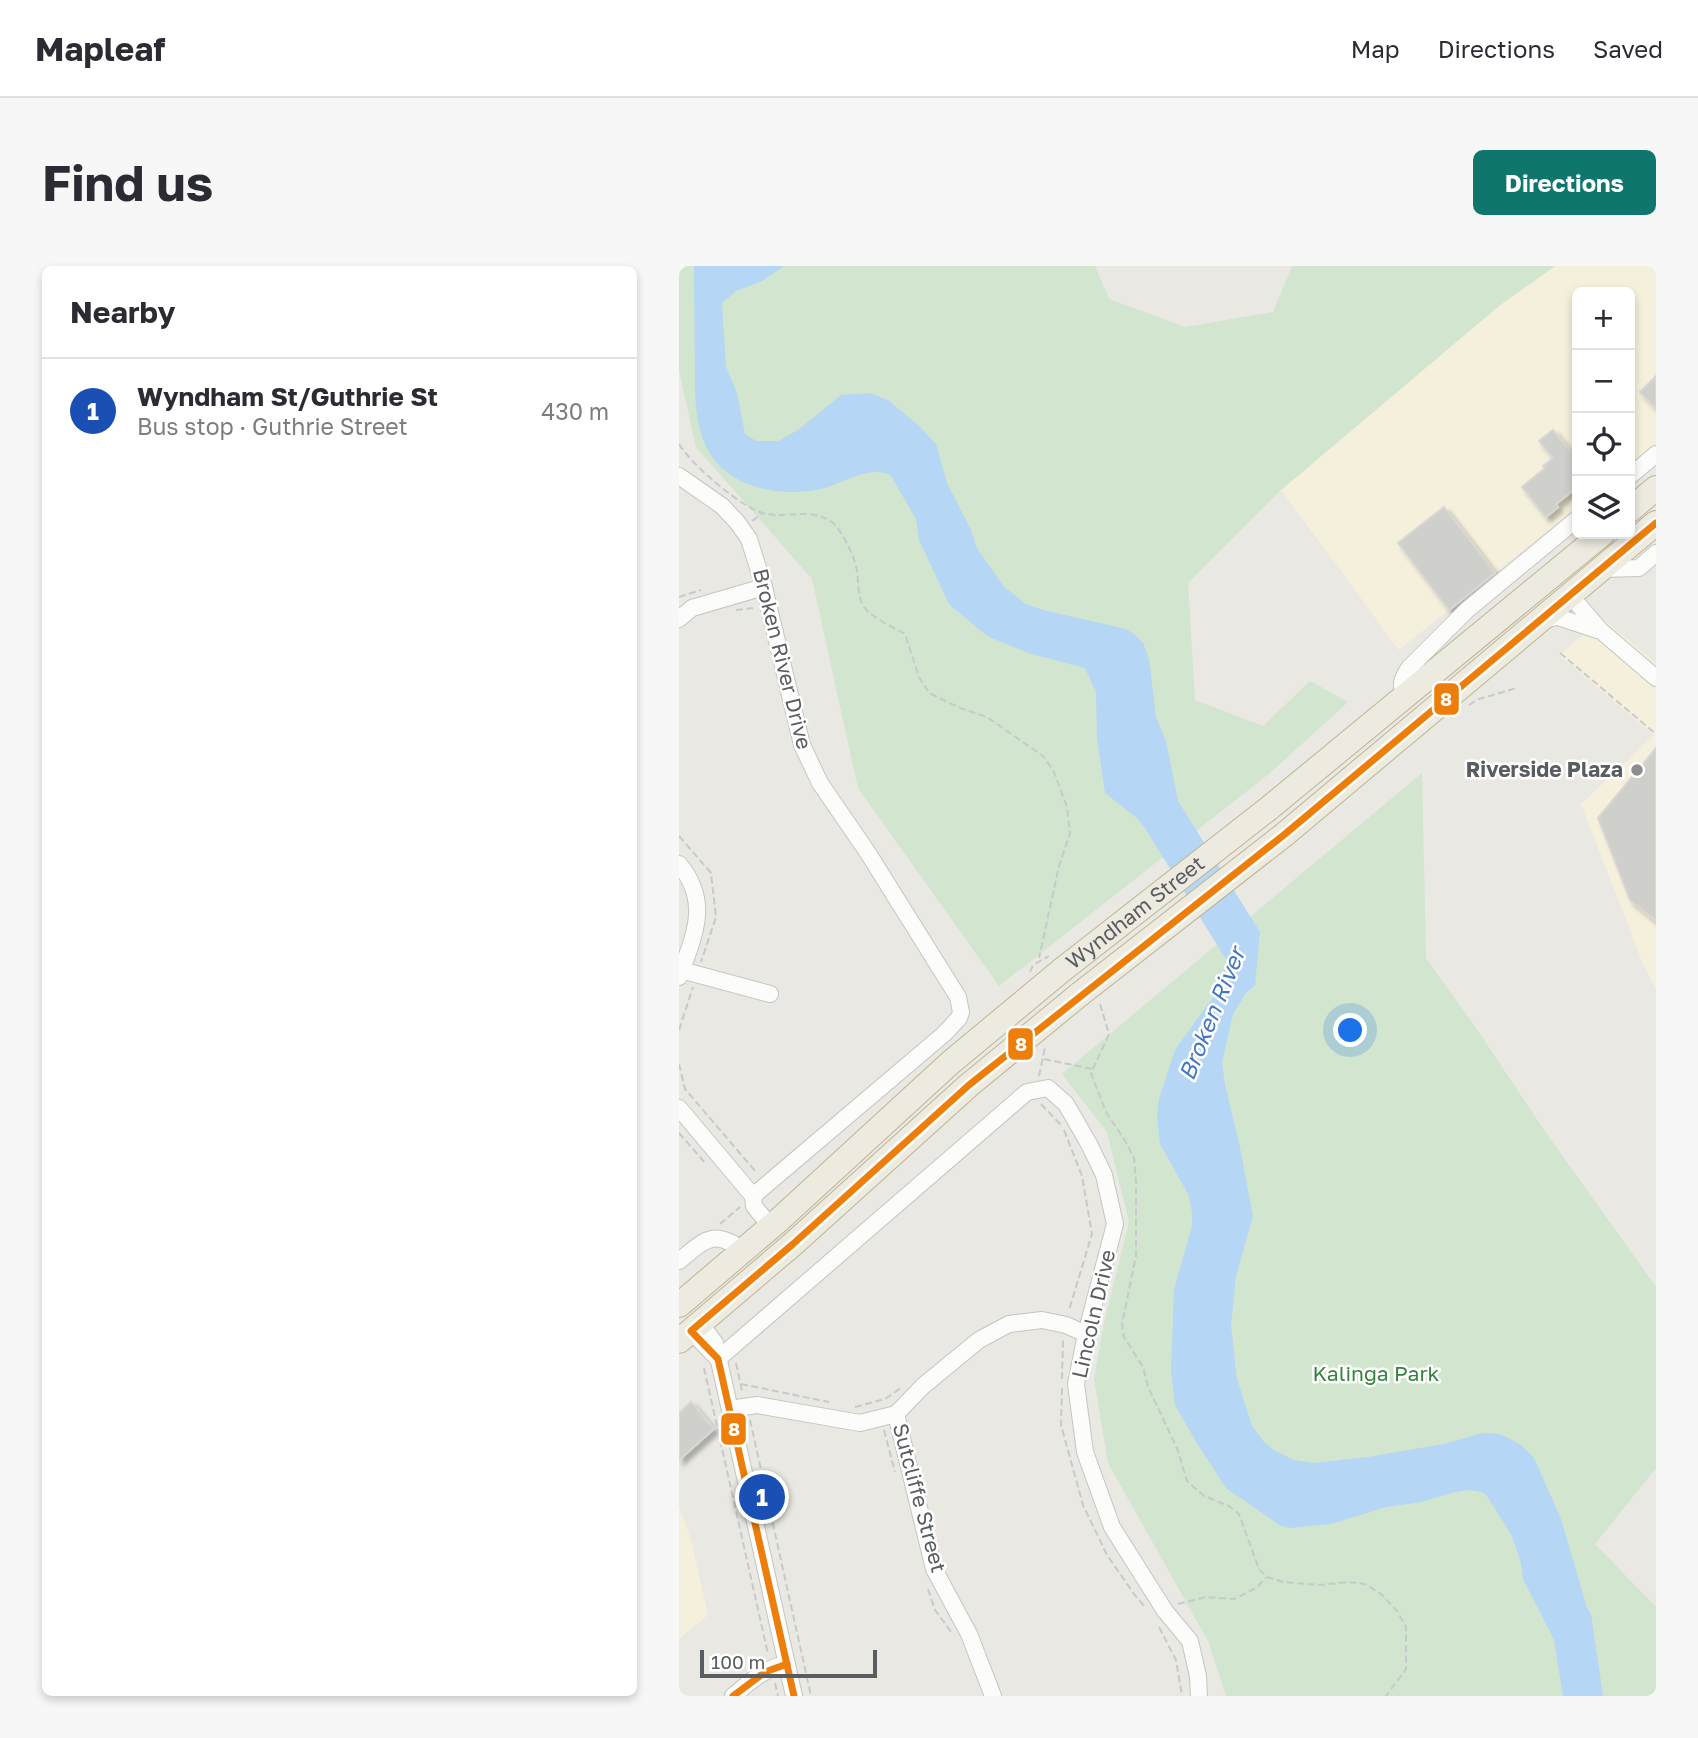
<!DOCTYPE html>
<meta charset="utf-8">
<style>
:root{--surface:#fff;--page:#f7f7f7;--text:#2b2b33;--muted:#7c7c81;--line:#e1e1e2;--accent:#0f766e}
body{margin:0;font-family:"Golos Text",sans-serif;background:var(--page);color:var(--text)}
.controls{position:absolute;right:21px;top:21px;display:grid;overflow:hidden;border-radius:10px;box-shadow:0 4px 10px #0003}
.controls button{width:63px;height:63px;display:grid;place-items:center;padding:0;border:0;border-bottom:2px solid var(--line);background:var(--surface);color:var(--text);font:35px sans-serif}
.scale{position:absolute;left:21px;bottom:18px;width:177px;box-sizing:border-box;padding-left:7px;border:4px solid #595c61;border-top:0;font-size:19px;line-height:24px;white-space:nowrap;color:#595c61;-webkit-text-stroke:5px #fff;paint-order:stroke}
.you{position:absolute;left:672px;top:765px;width:24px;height:24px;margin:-18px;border:5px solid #fff;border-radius:50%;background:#1a73e8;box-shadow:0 0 0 10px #1a73e833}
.badge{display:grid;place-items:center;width:46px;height:46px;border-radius:50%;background:var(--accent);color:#fff;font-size:23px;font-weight:700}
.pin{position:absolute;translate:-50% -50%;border:4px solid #fff;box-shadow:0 2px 7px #0006}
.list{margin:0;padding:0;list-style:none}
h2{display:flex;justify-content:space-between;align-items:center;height:91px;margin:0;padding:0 28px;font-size:30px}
h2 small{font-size:23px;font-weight:400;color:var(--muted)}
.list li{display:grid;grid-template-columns:46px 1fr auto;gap:21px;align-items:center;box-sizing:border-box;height:105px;padding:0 28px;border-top:2px solid var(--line)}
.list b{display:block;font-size:26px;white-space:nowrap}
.list p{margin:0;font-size:23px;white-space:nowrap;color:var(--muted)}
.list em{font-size:23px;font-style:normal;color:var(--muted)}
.icon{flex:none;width:38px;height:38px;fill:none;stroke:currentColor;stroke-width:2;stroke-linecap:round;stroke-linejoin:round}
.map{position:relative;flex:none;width:977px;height:1430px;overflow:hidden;border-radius:10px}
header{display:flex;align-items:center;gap:42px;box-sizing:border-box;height:98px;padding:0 35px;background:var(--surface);border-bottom:2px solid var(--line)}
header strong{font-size:33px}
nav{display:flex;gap:38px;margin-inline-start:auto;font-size:24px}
.intro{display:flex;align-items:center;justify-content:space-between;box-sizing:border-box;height:168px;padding:0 42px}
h1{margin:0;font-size:49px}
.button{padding:18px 32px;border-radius:10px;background:var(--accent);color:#fff;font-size:24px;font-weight:700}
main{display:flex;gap:42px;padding:0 42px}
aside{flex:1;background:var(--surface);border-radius:10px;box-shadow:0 4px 10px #0003}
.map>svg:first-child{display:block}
</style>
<header>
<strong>Mapleaf</strong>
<nav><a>Map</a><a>Directions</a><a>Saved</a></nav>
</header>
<div class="intro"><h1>Find us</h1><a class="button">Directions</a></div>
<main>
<aside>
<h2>Nearby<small></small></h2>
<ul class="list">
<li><span class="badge" style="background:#1a4fb4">1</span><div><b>Wyndham St/Guthrie St</b><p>Bus stop · Guthrie Street</p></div><em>430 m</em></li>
</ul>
</aside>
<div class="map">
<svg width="977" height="1430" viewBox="0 0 977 1430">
<defs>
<filter id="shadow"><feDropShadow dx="4.5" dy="4.5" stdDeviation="2" flood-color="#0004"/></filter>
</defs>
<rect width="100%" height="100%" fill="#e9e8e3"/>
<g fill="#f4f0db">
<path d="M876,0H977V177L951,198V26H898V241L720,384L602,224L820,40Z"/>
<path d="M924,353L977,397V723L964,698L902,538L975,469L880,389Z"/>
<path d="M0,1240L12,1274L29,1349L0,1373Z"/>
</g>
<g fill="#d1e5cf">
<path d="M0,0H416L430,33L506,61L594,46L613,0H876L820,40L602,224L509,317L516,434L584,460L631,415L669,436L591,507L320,720L179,522L133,313L17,181L0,105Z"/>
<path d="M743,507L747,692L797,762L867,867L977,1021V1202L916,1278L977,1341V1430H547L529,1375L429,1197L415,1113L424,1062L450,956L428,866L383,808Z"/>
</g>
<path fill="#b5d6f5" d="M15,0H105L83,15L57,25L43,37L47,101L58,127L66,168L77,175H99L119,164L162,129L191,127L209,134L240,160L257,178L268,217L292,264L298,282L325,321L347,338L364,344L447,363L456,369L464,377L470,393L477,451L487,475L499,535L581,666L576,719L567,727L554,748L543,796L546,819L560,877L574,950L557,1010L552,1060L558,1113L573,1160L585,1176L596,1185L615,1194L634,1197L689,1191L765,1178L803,1167L821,1168L842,1179L855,1192L882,1253L908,1342L912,1348L924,1430H884L875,1374L844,1313L842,1297L833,1270L808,1230L803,1226L790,1224L776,1226L742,1236L707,1241L652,1258L610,1262L602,1260L547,1222L519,1179L496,1139L492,1103L495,1024L513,960V946L510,930L504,919L481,878L478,851L480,833L496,784L542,720L547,709L548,695L466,562L458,552L426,527L418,472L417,426L406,402L349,387L308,370L270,338L240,274L237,253L212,210C195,198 163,217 146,222C106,232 52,224 30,186C20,169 17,147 16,128Z"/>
<g fill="#cfcfcc" stroke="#d8d7d2" stroke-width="2" filter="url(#shadow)">
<path d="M977,110V142L961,126Z"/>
<path d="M874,164L898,193V221L877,238L879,241L867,251L843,221L866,202L864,200L874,192L860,175Z"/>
<path d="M765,241L816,307L770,344L719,277Z"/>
<path d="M977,482V655L951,634L919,552Z"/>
<path d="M12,1136L35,1163L0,1194V1147Z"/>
</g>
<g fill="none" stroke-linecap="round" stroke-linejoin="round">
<defs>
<g id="minor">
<path d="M0,210L43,240L58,256L70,273L85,321L123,479L141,517L189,587L279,731L282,746L280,752L265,768L74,930"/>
<path d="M951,210L977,188"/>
<path d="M922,303L960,302L977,287"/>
<path d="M891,329L921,364L977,412"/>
<path d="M0,353L13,342L85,321"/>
<path d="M863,354L879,351L918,364"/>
<path d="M727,430C720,420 723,412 730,402L788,344L898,253"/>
<path d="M0,598C32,636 15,670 0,711"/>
<path d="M2,704L91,728"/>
<path d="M0,842L74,930L75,940L92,961"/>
<path d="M0,995C26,974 34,962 65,985"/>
<path d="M21,1057L36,1077L115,1430"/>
<path d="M12,1065L39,1093"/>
<path d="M39,1093L348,826L369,822L387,838L410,878L425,909L436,958L407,1068L397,1118L406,1186L433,1261L486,1345L511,1375L519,1410L520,1430"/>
<path d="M51,1143L78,1139L181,1157L217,1148L244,1120L300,1074L330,1058L363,1054L387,1059L407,1068"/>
<path d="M217,1148L255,1303L290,1368L314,1430"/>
<path d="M54,1430C72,1415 85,1402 108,1398"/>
</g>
<g id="highway">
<path d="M951,244L977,222"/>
<path d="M589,543L923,268"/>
<path d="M606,568L977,257"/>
<path d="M0,1039L101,953L271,797L383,704"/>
<path d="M0,1075L114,978L290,819L401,728"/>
</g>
</defs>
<use href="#minor" stroke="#c5c5c4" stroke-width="18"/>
<use href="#highway" stroke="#bfb492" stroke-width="26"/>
<g stroke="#c6cbc9" stroke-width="2" stroke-dasharray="7 3.5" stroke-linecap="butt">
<path d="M0,178C12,198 63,243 87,248C111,252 133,241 154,257C163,265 174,288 177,300C180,311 178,332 185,341C195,353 212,360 226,368L240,411L250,427L281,442L308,451L364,490L374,504L388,541L391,567L380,600L360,692"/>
<path d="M73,255L83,248"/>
<path d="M0,331L22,324"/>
<path d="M57,344L74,342"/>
<path d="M881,387L977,468"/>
<path d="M790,439L800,433L838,422"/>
<path d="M0,570L32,607L37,651L22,696"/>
<path d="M351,706L354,699L370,690"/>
<path d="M421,738L430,768L412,807L427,846L445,873L455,892L457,915V990L443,1058L445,1071L464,1101L469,1121L498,1182L508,1215L525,1230L550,1240L560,1248L580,1303L588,1311L604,1316L641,1319L670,1316L686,1318L702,1328L718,1345L727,1361V1403L707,1430"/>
<path d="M0,764L14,721"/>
<path d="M365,793L414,803"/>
<path d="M0,798L6,823L77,906"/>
<path d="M360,810L366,781"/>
<path d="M362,838L382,859"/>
<path d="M385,864L403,910L413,968L390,1044"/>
<path d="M0,867L27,898"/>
<path d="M41,958L61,941"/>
<path d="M57,1097L63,1125"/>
<path d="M25,1102L89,1388"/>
<path d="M383,1113L384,1073"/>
<path d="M62,1118L150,1136"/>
<path d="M383,1122L382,1159L404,1239L428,1289L455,1328L466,1341"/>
<path d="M176,1141L206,1133L222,1122"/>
<path d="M71,1154L132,1430"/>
<path d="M205,1164L216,1206"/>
<path d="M249,1323L256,1344L273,1367"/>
<path d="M499,1338L527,1331L555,1333L577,1322L587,1312"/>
<path d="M480,1361L497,1394L503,1430"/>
<path d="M96,1417L99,1430"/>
</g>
<use href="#minor" stroke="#fcfcfb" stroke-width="16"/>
<use href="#highway" stroke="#edebe0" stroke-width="24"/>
<defs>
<g id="highway-bridge">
<path id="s1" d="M383,704L589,543"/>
<path d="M401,728L606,568"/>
</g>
</defs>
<use href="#highway-bridge" stroke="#bfb492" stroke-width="26" stroke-linecap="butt"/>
<use href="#highway-bridge" stroke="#edebe0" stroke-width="24"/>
<defs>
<g id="bus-1">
<path d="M54,1430L86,1406L108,1398"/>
<path d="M115,1430L39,1093L12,1065L114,978L290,819L606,568L977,257"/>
</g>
</defs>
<use href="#bus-1" stroke="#fff" stroke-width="12"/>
<use href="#bus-1" stroke="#ee7e0a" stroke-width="7"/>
</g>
<circle fill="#8b8d8e" stroke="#fff" stroke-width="2.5" cx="958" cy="504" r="7"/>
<g text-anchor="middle" stroke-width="5" stroke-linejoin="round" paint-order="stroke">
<g font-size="21" fill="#595c61" stroke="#fff">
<text transform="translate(103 393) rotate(76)" y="7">Broken River Drive</text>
<text dy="7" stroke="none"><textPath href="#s1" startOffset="93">Wyndham Street</textPath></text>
<text transform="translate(415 1048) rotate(-77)" y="7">Lincoln Drive</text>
<text transform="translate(240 1232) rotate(75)" y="7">Sutcliffe Street</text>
</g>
<g font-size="21" font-weight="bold" fill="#595c61" stroke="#fff" text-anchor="end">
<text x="944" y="511">Riverside Plaza</text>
</g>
<g font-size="21" fill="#36833f" stroke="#fff">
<text x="697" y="1115">Kalinga Park</text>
</g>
<g font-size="23" font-style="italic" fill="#4377bf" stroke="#fff">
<text transform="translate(533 748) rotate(-68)" y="8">Broken River</text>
</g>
</g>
<g stroke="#fff" stroke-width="2.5">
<rect x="754" y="416" width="27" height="34" rx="7" fill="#ee7e0a"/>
<rect x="328" y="761" width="27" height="34" rx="7" fill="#ee7e0a"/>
<rect x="41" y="1146" width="27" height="34" rx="7" fill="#ee7e0a"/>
</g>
<g font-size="19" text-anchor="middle" font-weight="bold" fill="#fff">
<text x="767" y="440">8</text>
<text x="342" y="785">8</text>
<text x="55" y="1170">8</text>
</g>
</svg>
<div class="controls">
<button>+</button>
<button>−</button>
<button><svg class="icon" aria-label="locate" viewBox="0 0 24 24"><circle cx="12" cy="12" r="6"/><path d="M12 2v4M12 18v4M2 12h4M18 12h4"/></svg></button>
<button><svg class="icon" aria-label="layers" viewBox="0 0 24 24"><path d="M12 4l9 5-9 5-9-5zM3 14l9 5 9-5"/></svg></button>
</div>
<div class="scale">100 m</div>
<div class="you"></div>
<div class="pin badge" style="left:83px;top:1231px;background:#1a4fb4">1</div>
</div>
</main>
